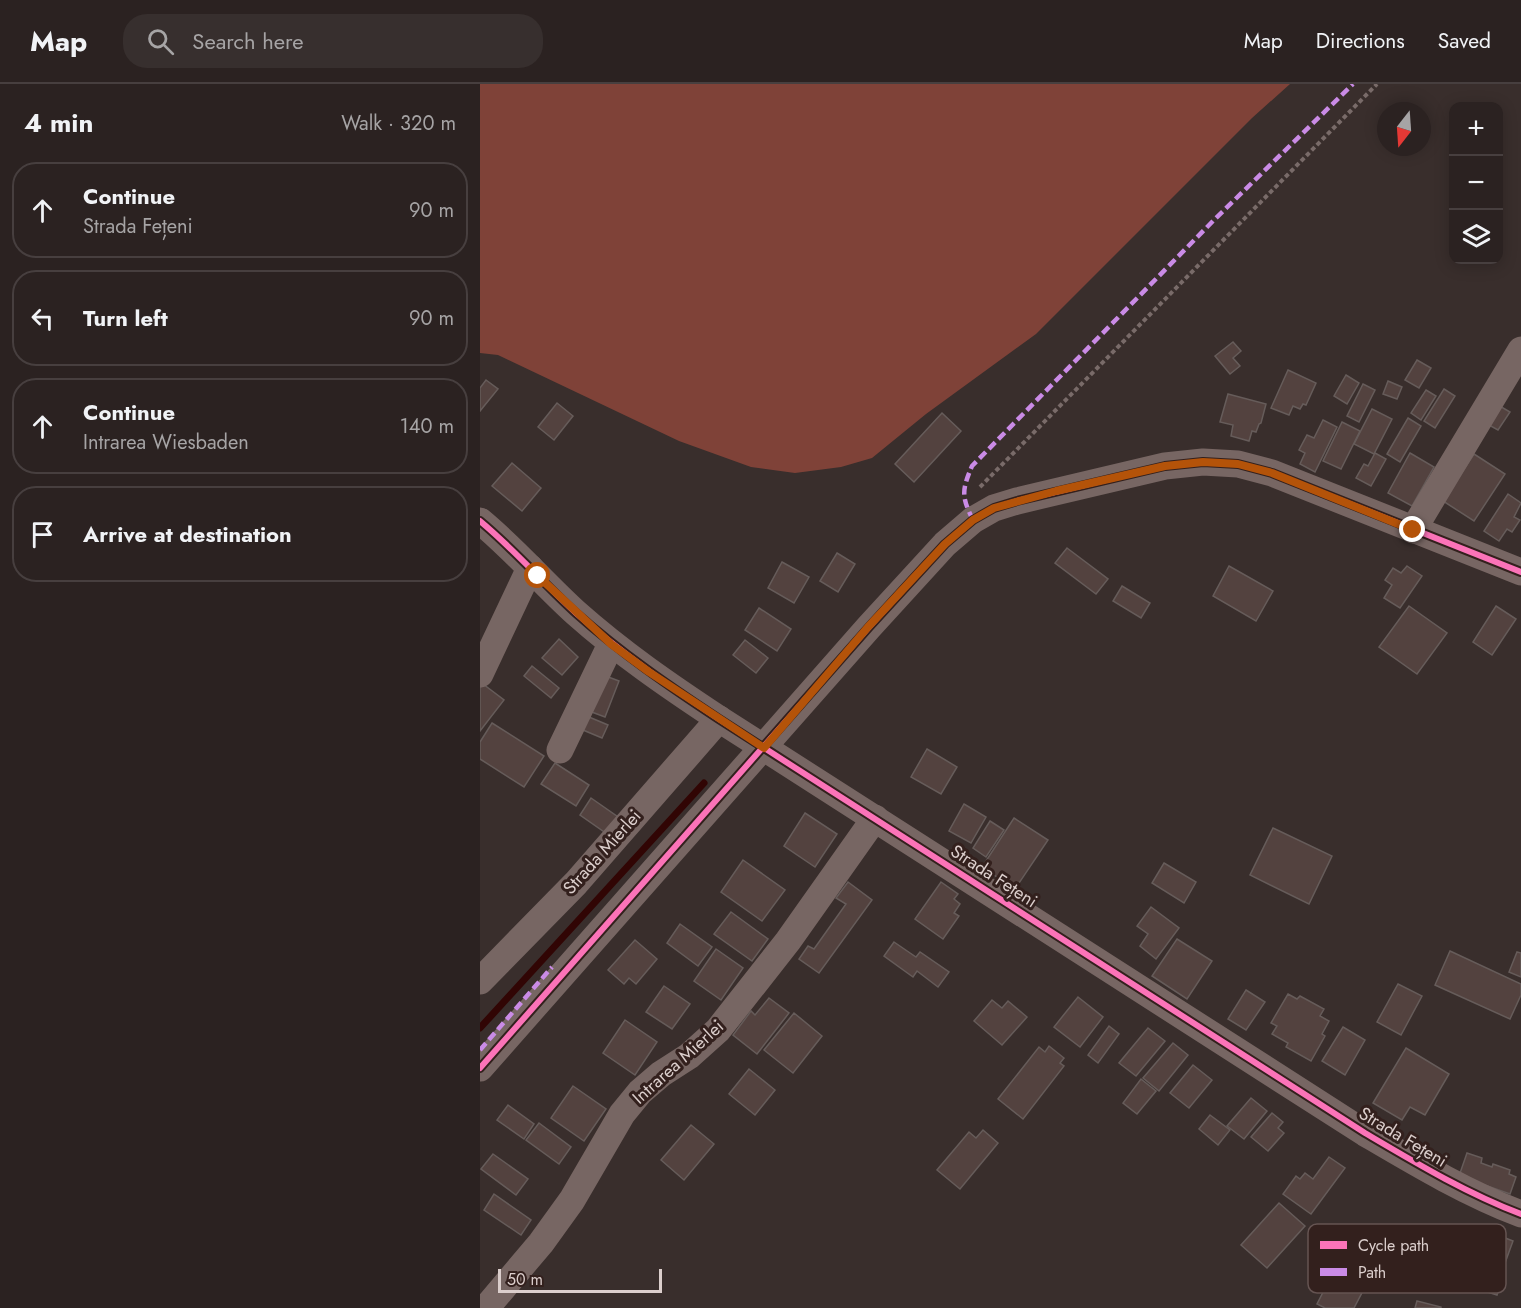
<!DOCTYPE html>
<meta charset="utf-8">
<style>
:root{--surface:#2b2221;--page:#372f2e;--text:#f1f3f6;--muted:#a6a4a5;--line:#473f3f}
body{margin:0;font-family:Jost,sans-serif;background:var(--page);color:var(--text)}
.controls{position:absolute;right:18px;top:18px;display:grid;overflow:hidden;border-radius:12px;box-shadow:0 3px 15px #0003}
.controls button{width:54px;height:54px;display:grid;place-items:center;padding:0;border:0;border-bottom:2px solid var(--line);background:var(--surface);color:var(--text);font:30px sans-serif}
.compass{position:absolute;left:897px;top:18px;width:54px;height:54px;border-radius:50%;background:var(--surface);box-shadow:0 3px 15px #0003;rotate:197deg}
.scale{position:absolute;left:18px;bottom:15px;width:164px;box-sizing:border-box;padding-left:6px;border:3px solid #dbcecc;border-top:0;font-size:16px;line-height:21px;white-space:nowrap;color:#dbcecc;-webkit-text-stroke:4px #33201d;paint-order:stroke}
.stop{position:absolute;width:18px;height:18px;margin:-14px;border:4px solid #b45309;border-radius:50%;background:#fff}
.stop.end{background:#b45309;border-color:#fff;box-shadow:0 2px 6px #0008}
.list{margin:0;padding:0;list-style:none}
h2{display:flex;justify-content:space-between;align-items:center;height:78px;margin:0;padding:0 24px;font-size:26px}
h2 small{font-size:20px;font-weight:400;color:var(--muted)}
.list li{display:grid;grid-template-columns:39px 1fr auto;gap:18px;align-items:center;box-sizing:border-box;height:96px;margin:0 12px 12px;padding:0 12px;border:2px solid var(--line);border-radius:24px}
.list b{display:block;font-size:22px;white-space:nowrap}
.list p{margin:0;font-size:20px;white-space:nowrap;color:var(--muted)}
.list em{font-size:20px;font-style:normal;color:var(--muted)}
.icon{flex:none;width:33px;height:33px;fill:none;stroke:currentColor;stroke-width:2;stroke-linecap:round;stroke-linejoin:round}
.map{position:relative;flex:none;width:1041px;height:1224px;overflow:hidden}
header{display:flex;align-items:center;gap:36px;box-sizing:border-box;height:84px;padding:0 30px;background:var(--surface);border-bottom:2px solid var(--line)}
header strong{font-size:28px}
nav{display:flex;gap:33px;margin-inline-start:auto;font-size:21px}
.search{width:420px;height:54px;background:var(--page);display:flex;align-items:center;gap:15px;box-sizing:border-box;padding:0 21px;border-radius:24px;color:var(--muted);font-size:22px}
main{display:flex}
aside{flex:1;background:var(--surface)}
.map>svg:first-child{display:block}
</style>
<header>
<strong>Map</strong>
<div class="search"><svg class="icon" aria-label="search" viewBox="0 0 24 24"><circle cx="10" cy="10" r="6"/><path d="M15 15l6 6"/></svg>Search here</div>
<nav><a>Map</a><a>Directions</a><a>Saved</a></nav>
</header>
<main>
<aside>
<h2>4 min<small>Walk · 320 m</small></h2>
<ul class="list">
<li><svg class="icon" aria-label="ahead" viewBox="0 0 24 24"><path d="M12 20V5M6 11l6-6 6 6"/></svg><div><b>Continue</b><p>Strada Fețeni</p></div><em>90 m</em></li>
<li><svg class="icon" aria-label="left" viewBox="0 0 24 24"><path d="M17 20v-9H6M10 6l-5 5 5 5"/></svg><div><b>Turn left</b></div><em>90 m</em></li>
<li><svg class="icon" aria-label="ahead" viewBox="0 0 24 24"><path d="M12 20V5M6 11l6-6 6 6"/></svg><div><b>Continue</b><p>Intrarea Wiesbaden</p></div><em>140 m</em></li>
<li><svg class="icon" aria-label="arrive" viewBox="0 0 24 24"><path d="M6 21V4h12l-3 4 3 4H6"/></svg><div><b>Arrive at destination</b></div></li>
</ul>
</aside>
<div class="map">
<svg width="1041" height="1224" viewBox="0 0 1041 1224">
<rect width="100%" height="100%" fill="#392e2c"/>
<path fill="#7f4238" d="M0,0H810L772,34L556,250L446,330L392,374L361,383L315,389L271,383L199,357L18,271L0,269Z"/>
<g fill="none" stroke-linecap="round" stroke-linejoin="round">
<path stroke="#310504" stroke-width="7" d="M0,944L224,699"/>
</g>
<g fill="#53423f" stroke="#665c5a" stroke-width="1.5">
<path d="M753,258L761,267L753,274L760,282L750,290L735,272Z"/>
<path d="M937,276L951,284L939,304L925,296Z"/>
<path d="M808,286L836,299L826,321L823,320L820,325L813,322L809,331L791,324Z"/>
<path d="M866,291L879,299L867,320L854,312Z"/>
<path d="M6,296L18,305L0,327V304Z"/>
<path d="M908,297L922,303L917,315L903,310Z"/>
<path d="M883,300L895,306L879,338L867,332Z"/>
<path d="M964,305L975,312L955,344L944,337Z"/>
<path d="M946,306L956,312L941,336L931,329Z"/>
<path d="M748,310L786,320L781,339L779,340L776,348L772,347L769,357L751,352L753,341L740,338Z"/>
<path d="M77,319L93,332L74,356L58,343Z"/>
<path d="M1018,321L1030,328L1018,346L1007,340Z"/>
<path d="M892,325L912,335L894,370L874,360Z"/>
<path d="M462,329L481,347L434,398L415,380Z"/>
<path d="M928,334L941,342L920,378L907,370Z"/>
<path d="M843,336L857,343L835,388L820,380L825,369L819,366L827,351L834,354Z"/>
<path d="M862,338L880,347L861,385L843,377Z"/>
<path d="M895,369L906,375L891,402L876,394L884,380L888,382Z"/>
<path d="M930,369L954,383L932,422L908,409Z"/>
<path d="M994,370L1025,390L994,437L963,417Z"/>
<path d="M32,379L61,404L42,427L12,402Z"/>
<path d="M1028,410L1041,419L1034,433L1040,436L1032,448L1027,445L1019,457L1004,447Z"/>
<path d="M587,464L628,495L616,510L575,479Z"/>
<path d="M357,469L375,480L358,508L340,497Z"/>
<path d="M302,478L329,493L314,519L288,504Z"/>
<path d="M749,482L793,507L776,537L733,512Z"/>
<path d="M927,482L942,492L920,524L904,514L912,501L905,496L913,484L921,489Z"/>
<path d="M642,502L670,519L661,534L633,517Z"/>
<path d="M929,522L967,549L937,590L899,563Z"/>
<path d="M1016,522L1036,535L1012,571L993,558Z"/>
<path d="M279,524L311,545L297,567L265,546Z"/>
<path d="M79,555L98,573L82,591L62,574Z"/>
<path d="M265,556L288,574L276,589L253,571Z"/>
<path d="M52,582L79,604L71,614L44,592Z"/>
<path d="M123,591L139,597L125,633L109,627Z"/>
<path d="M3,600L24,616L0,647V604Z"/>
<path d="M109,633L128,641L122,654L103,646Z"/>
<path d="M12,639L64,672L44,703L0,675V658Z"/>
<path d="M447,665L477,683L461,710L431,693Z"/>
<path d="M75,679L109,701L96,722L61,700Z"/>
<path d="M111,714L141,735L130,752L100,731Z"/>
<path d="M484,720L506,733L491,759L469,747Z"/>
<path d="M325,729L357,750L335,783L304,762Z"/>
<path d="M534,734L568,756L535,805L502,783Z"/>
<path d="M510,737L524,746L506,773L493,764Z"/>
<path d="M793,744L852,772L829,820L770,791Z"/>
<path d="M263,776L305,806L282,837L241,808Z"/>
<path d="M684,779L716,798L704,819L672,799Z"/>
<path d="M368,798L392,816L339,889L319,875L328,862L334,865L366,820L356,814Z"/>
<path d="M461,798L478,810L474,815L480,820L474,829L479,832L463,855L435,835Z"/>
<path d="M671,823L699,844L676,875L660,862L668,850L657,842Z"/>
<path d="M251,828L288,855L272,877L234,850Z"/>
<path d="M200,840L232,863L218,882L187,859Z"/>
<path d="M697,855L732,877L707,915L672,892Z"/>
<path d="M155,856L177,875L156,900L149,894L144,900L128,886Z"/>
<path d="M414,858L436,873L440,868L469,888L458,903L437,887L433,893L404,872Z"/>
<path d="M236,865L263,884L241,916L214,897Z"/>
<path d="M970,867L1041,900V911L1030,935L955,901Z"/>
<path d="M1037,868L1041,869V893L1029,888Z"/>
<path d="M918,900L942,912L921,951L897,938Z"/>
<path d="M184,902L210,920L192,945L166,928Z"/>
<path d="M766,906L785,918L766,946L748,935Z"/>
<path d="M808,910L817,915L820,912L844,925L840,932L849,937L842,950L845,952L831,977L806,963L808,959L792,950L797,942L791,939Z"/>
<path d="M598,913L623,933L600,963L574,943Z"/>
<path d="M289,914L309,929L277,970L253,951L271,927L275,931Z"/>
<path d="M512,916L522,924L528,917L547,933L522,961L494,937Z"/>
<path d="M314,929L342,952L313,989L284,966Z"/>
<path d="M145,936L177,958L155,991L123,969Z"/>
<path d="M629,942L639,950L618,979L608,971Z"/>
<path d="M863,943L885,956L865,991L842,977Z"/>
<path d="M668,944L685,957L656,992L639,979Z"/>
<path d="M693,959L708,971L679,1007L663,994Z"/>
<path d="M569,962L584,974L580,979L584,982L543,1035L518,1015L559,963L565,968Z"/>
<path d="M926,964L969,990L945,1031L930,1023L922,1036L893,1019Z"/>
<path d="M713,981L732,996L709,1024L690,1009Z"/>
<path d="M269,985L295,1006L275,1031L249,1010Z"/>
<path d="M661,995L676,1007L657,1030L643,1019Z"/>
<path d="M93,1002L126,1025L104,1057L71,1034Z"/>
<path d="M771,1014L787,1027L764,1055L747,1042Z"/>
<path d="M28,1021L54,1040L44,1055L17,1036Z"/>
<path d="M792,1029L803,1038L798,1044L804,1049L788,1067L771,1053Z"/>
<path d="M730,1031L750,1046L738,1061L719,1045Z"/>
<path d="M59,1039L91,1063L79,1080L46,1056Z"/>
<path d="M211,1041L234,1060L204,1096L181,1076Z"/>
<path d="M503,1046L518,1059L480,1105L457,1086L489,1048L496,1054Z"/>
<path d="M987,1069L1002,1074L1001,1079L1012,1083L1013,1080L1030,1086L1029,1090L1036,1093L1030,1110L979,1092Z"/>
<path d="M13,1070L48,1095L36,1111L1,1085Z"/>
<path d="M849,1073L865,1084L831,1130L803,1110L816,1092L820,1095L825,1089L833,1095Z"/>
<path d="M14,1110L51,1136L41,1151L4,1126Z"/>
<path d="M799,1119L825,1142L787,1184L761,1161Z"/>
<path d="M997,1143L1033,1157L1025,1179L989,1166Z"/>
<path d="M988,1172L1011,1179L1008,1185L1024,1190L1017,1211L979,1199Z"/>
<path d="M855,1185L886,1201L874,1224H845L837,1220Z"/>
<path d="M937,1217L961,1223V1224H935Z"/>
</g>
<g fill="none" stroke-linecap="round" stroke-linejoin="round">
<path stroke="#796b69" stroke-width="4" stroke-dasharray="4.5 3" stroke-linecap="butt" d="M500,403L897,0"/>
<g stroke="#776663" stroke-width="27">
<path d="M0,437C34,465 63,499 96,529C141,569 189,602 239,635L885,1049C936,1079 986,1109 1041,1130"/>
<path d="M933,446L1041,266"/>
<path d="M0,590L50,484"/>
<path d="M80,666L131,560"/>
<path d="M0,897L96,799L239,635"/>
<path d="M0,984L389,543L465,460L493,436L514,424L537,417L685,382L723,378L758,380L792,389L1041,488"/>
<path d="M6,1224L61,1159L92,1116L142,1030L160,1008L181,990L209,972L238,946L308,857L395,734"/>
</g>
<g stroke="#ca8be6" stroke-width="4.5" stroke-dasharray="9 4.5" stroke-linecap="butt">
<path d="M493,436C481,412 482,406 492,382L734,136L873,0"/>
<path d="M0,966L72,883"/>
</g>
<defs>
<g id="cycleway">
<path d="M0,437C34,465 63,499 96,529C141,569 189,602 239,635L885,1049C936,1079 986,1109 1041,1130"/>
<path d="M0,984L389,543L465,460L493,436L514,424L537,417L685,382L723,378L758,380L792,389L1041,488"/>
</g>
</defs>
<use href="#cycleway" stroke="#33201d" stroke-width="10"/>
<use href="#cycleway" stroke="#fb73b8" stroke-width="6"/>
</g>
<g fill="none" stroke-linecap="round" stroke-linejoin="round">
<path stroke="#b45309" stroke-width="8" d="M58,492L131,560L169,588L284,664L388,543L465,460L493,436L514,424L576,407L685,382L723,378L758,380L792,389L933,446"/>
</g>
<g text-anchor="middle" stroke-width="6" stroke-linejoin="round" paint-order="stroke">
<g font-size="18" fill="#dbcecc" stroke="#33201d">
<text transform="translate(122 768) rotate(-48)" y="6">Strada Mierlei</text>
<text transform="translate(514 792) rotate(33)" y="6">Strada Fețeni</text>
<text transform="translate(198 978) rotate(-42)" y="6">Intrarea Mierlei</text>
<text transform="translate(923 1053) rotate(31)" y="6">Strada Fețeni</text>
</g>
</g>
<rect x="828" y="1140" width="198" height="69" rx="9" fill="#33201d" stroke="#655452" stroke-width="1.5"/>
<rect x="840" y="1157" width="27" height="8" fill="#fb73b8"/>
<rect x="840" y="1184" width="27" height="8" fill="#ca8be6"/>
<g font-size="16" fill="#dbcecc">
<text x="878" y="1167">Cycle path</text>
<text x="878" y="1194">Path</text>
</g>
</svg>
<div class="controls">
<button>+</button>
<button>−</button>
<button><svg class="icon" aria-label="layers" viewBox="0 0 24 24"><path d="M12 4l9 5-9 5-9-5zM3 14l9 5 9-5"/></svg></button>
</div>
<svg class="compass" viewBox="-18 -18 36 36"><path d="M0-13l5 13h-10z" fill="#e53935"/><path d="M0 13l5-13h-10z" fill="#a6a4a5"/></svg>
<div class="scale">50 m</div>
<div class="stop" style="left:58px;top:492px"></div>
<div class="stop end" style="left:933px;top:446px"></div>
</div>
</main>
